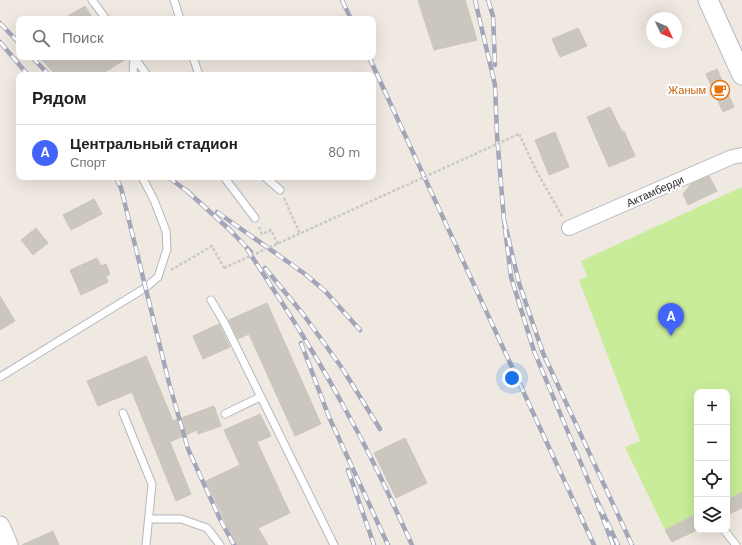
<!DOCTYPE html>
<html lang="ru">
<meta charset="utf-8">
<style>
:root{--surface:#fff;--page:#f6f6f6;--text:#202124;--muted:#757577;--line:#e0e0e0;--accent:#4264fb}
body{margin:0;font-family:"DM Sans",sans-serif;background:var(--page);color:var(--text)}
.controls{position:absolute;right:12px;bottom:12px;display:grid;overflow:hidden;border-radius:8px;box-shadow:0 4px 16px #0002}
.controls button{width:36px;height:36px;display:grid;place-items:center;padding:0;border:0;border-bottom:1px solid var(--line);background:var(--surface);color:var(--text);font:20px sans-serif}
.compass{position:absolute;left:646px;top:12px;width:36px;height:36px;border-radius:50%;background:var(--surface);box-shadow:0 4px 16px #0002;rotate:134deg}
.you{position:absolute;left:512px;top:378px;width:14px;height:14px;margin:-10px;border:3px solid #fff;border-radius:50%;background:#1a73e8;box-shadow:0 0 0 6px #1a73e833}
.badge{display:grid;place-items:center;width:26px;height:26px;border-radius:50%;background:var(--accent);color:#fff;font-size:13px;font-weight:700}
.pin{position:absolute;translate:-50% -33px;filter:drop-shadow(0 1px 2px #0008)}
.pin::after{content:'';position:absolute;top:21px;width:14px;height:12px;background:inherit;clip-path:polygon(0 0,100% 0,50% 100%)}
.list{margin:0;padding:0;list-style:none}
h2{display:flex;justify-content:space-between;align-items:center;height:52px;margin:0;padding:0 16px;font-size:17px}
h2 small{font-size:13px;font-weight:400;color:var(--muted)}
.list li{display:grid;grid-template-columns:26px 1fr auto;gap:12px;align-items:center;box-sizing:border-box;height:56px;padding:0 16px;border-top:1px solid var(--line)}
.list b{display:block;font-size:15px;white-space:nowrap}
.list p{margin:0;font-size:13px;white-space:nowrap;color:var(--muted)}
.list em{font-size:13px;font-style:normal;color:var(--muted)}
.icon{flex:none;width:22px;height:22px;fill:none;stroke:currentColor;stroke-width:2;stroke-linecap:round;stroke-linejoin:round}
.map{position:relative;flex:none;width:742px;height:545px;overflow:hidden}
.search{position:absolute;background:var(--surface);box-shadow:0 4px 16px #0002;left:16px;top:16px;width:360px;height:44px;display:flex;align-items:center;gap:10px;box-sizing:border-box;padding:0 14px;border-radius:8px;color:var(--muted);font-size:15px}
.panel{position:absolute;background:var(--surface);box-shadow:0 4px 16px #0002;left:16px;top:72px;width:360px;height:108px;border-radius:8px}
.map>svg:first-child{display:block}
</style>
<div class="map">
<svg width="742" height="545" viewBox="0 0 742 545">
<rect width="100%" height="100%" fill="#efe9e1"/>
<path fill="#c9ec9a" d="M742,187V492L727,500V392H697V514L665,530L625,447L640,441L579,280L587,276L581,261Z"/>
<g fill="#cbc7bf" stroke="#cbc5ba">
<path d="M418,0H465L477,40L434,50Z"/>
<path d="M85,6L93,19H63Z"/>
<path d="M578,28L587,46L560,57L552,39Z"/>
<path d="M39,57H129L100,75H56Z"/>
<path d="M717,69L734,107L723,112L706,74Z"/>
<path d="M610,107L622,132L624,131L635,156L609,167L587,117Z"/>
<path d="M555,132L569,167L549,175L535,140Z"/>
<path d="M709,176L717,191L688,205L683,194L691,184Z"/>
<path d="M94,199L102,214L71,230L63,215Z"/>
<path d="M36,228L48,243L33,255L21,240Z"/>
<path d="M97,258L101,266L106,264L110,274L106,276L108,282L81,295L70,270Z"/>
<path d="M0,296L15,321L0,330Z"/>
<path d="M267,303L321,424L295,436L249,334L238,339L229,320Z"/>
<path d="M219,324L230,347L203,359L193,336Z"/>
<path d="M146,356L173,421L214,406L221,426L198,434L197,430L170,442L191,494L176,501L132,392L98,406L87,381Z"/>
<path d="M260,414L271,436L257,442L290,513L258,528L268,545H236L206,481L240,465L224,430Z"/>
<path d="M405,438L427,483L396,498L374,453Z"/>
<path d="M742,492V508L727,515V500Z"/>
<path d="M697,514V530L672,542L665,530Z"/>
<path d="M53,531L59,545H22Z"/>
</g>
<g fill="none" stroke-linecap="round" stroke-linejoin="round">
<defs>
<g id="lane">
<path d="M92,0L106,19"/>
<path d="M174,0L180,19"/>
<path d="M134,57L147,75"/>
<path d="M193,57L199,75"/>
<path d="M133,75L134,57"/>
<path d="M224,177L255,218"/>
<path d="M265,177L280,190"/>
<path d="M211,300L224,322L334,545"/>
<path d="M0,377L145,288L158,277L167,249L166,231L154,200L142,177"/>
<path d="M123,413L152,484L146,545"/>
<path d="M225,414L260,397"/>
<path d="M149,519H181L207,528L220,545"/>
<path d="M724,530L736,545"/>
</g>
<path id="street" d="M569,228L732,157L742,155"/>
<g id="secondary">
<path d="M708,0L742,75"/>
<path d="M0,526L8,545"/>
</g>
</defs>
<use href="#lane" stroke="#b4b7c1" stroke-width="9"/>
<use href="#street" stroke="#b4b7c1" stroke-width="16"/>
<use href="#secondary" stroke="#b4b7c1" stroke-width="21"/>
<g stroke="#c9c9c9" stroke-width="2.5" stroke-dasharray="3 2" stroke-linecap="butt">
<path d="M519,134L537,172L562,216"/>
<path d="M284,198L300,234"/>
<path d="M259,227L262,234L271,230L278,244"/>
<path d="M171,270L212,246L224,268"/>
</g>
<use href="#lane" stroke="#fff" stroke-width="7"/>
<use href="#street" stroke="#fff" stroke-width="14"/>
<use href="#secondary" stroke="#fff" stroke-width="19"/>
<defs>
<g id="rail">
<path d="M342,0L351,19"/>
<path d="M475,0L495,85L497,135L504,220"/>
<path d="M488,0L493,16L495,65"/>
<path d="M0,23L19,43"/>
<path d="M0,42L28,75"/>
<path d="M32,57L49,75"/>
<path d="M369,57L594,545"/>
<path d="M116,177L121,188L169,383L188,449L220,519L234,545"/>
<path d="M168,177L191,194"/>
<path d="M187,191L231,231L251,252"/>
<path d="M217,212L305,274L325,291L360,330"/>
<path d="M247,249C281,301 316,354 345,409C370,453 391,499 412,545"/>
<path d="M265,268L303,314L342,368L380,429"/>
<path d="M301,343L329,417L388,545"/>
<path d="M348,470L374,545"/>
<path d="M593,492L534,351L511,277L504,220L519,283L543,353L632,545"/>
<path d="M613,545L593,492L618,545"/>
</g>
</defs>
<use href="#rail" stroke="#a3a6b8" stroke-width="4.5"/>
<use href="#rail" stroke="#fff" stroke-width="3" stroke-dasharray="9" stroke-linecap="butt"/>
<path stroke="#c9c9c9" stroke-width="2.5" stroke-dasharray="3 2" stroke-linecap="butt" d="M224,268L519,134"/>
</g>
<defs>
<symbol id="cafe-ring" viewBox="-11 -11 22 22"><circle r="9.5" fill="#fff" stroke="#e8710a" stroke-width="1.5"/><path d="M-5.5-4.5H6V0H3Q3 3.5 0 3.5H-2.5Q-5.5 3.5-5.5 0ZM3-3.2v2h1.7v-2ZM-6 4.5H4V6H-6Z" fill="#e8710a"/></symbol>
</defs>
<g fill-rule="evenodd">
<use href="#cafe-ring" x="709" y="79" width="22" height="22"/>
</g>
<g text-anchor="middle" stroke-width="4" stroke-linejoin="round" paint-order="stroke">
<g font-size="11" fill="#c56008" stroke="#fff" text-anchor="end">
<text x="706" y="94">Жаным</text>
</g>
<g font-size="11" fill="#2e2e2e" stroke="#fff">
<text transform="translate(655 191) rotate(-24)" y="4">Актамберди</text>
</g>
</g>
</svg>
<div class="controls">
<button>+</button>
<button>−</button>
<button><svg class="icon" aria-label="locate" viewBox="0 0 24 24"><circle cx="12" cy="12" r="6"/><path d="M12 2v4M12 18v4M2 12h4M18 12h4"/></svg></button>
<button><svg class="icon" aria-label="layers" viewBox="0 0 24 24"><path d="M12 4l9 5-9 5-9-5zM3 14l9 5 9-5"/></svg></button>
</div>
<svg class="compass" viewBox="-18 -18 36 36"><path d="M0-13l5 13h-10z" fill="#e53935"/><path d="M0 13l5-13h-10z" fill="#757577"/></svg>
<div class="you"></div>
<div class="pin badge" style="left:671px;top:336px">A</div>
<div class="search"><svg class="icon" aria-label="search" viewBox="0 0 24 24"><circle cx="10" cy="10" r="6"/><path d="M15 15l6 6"/></svg>Поиск</div>
<section class="panel">
<h2>Рядом<small></small></h2>
<ul class="list">
<li><span class="badge">A</span><div><b>Центральный стадион</b><p>Спорт</p></div><em>80 m</em></li>
</ul>
</section>
</div>
